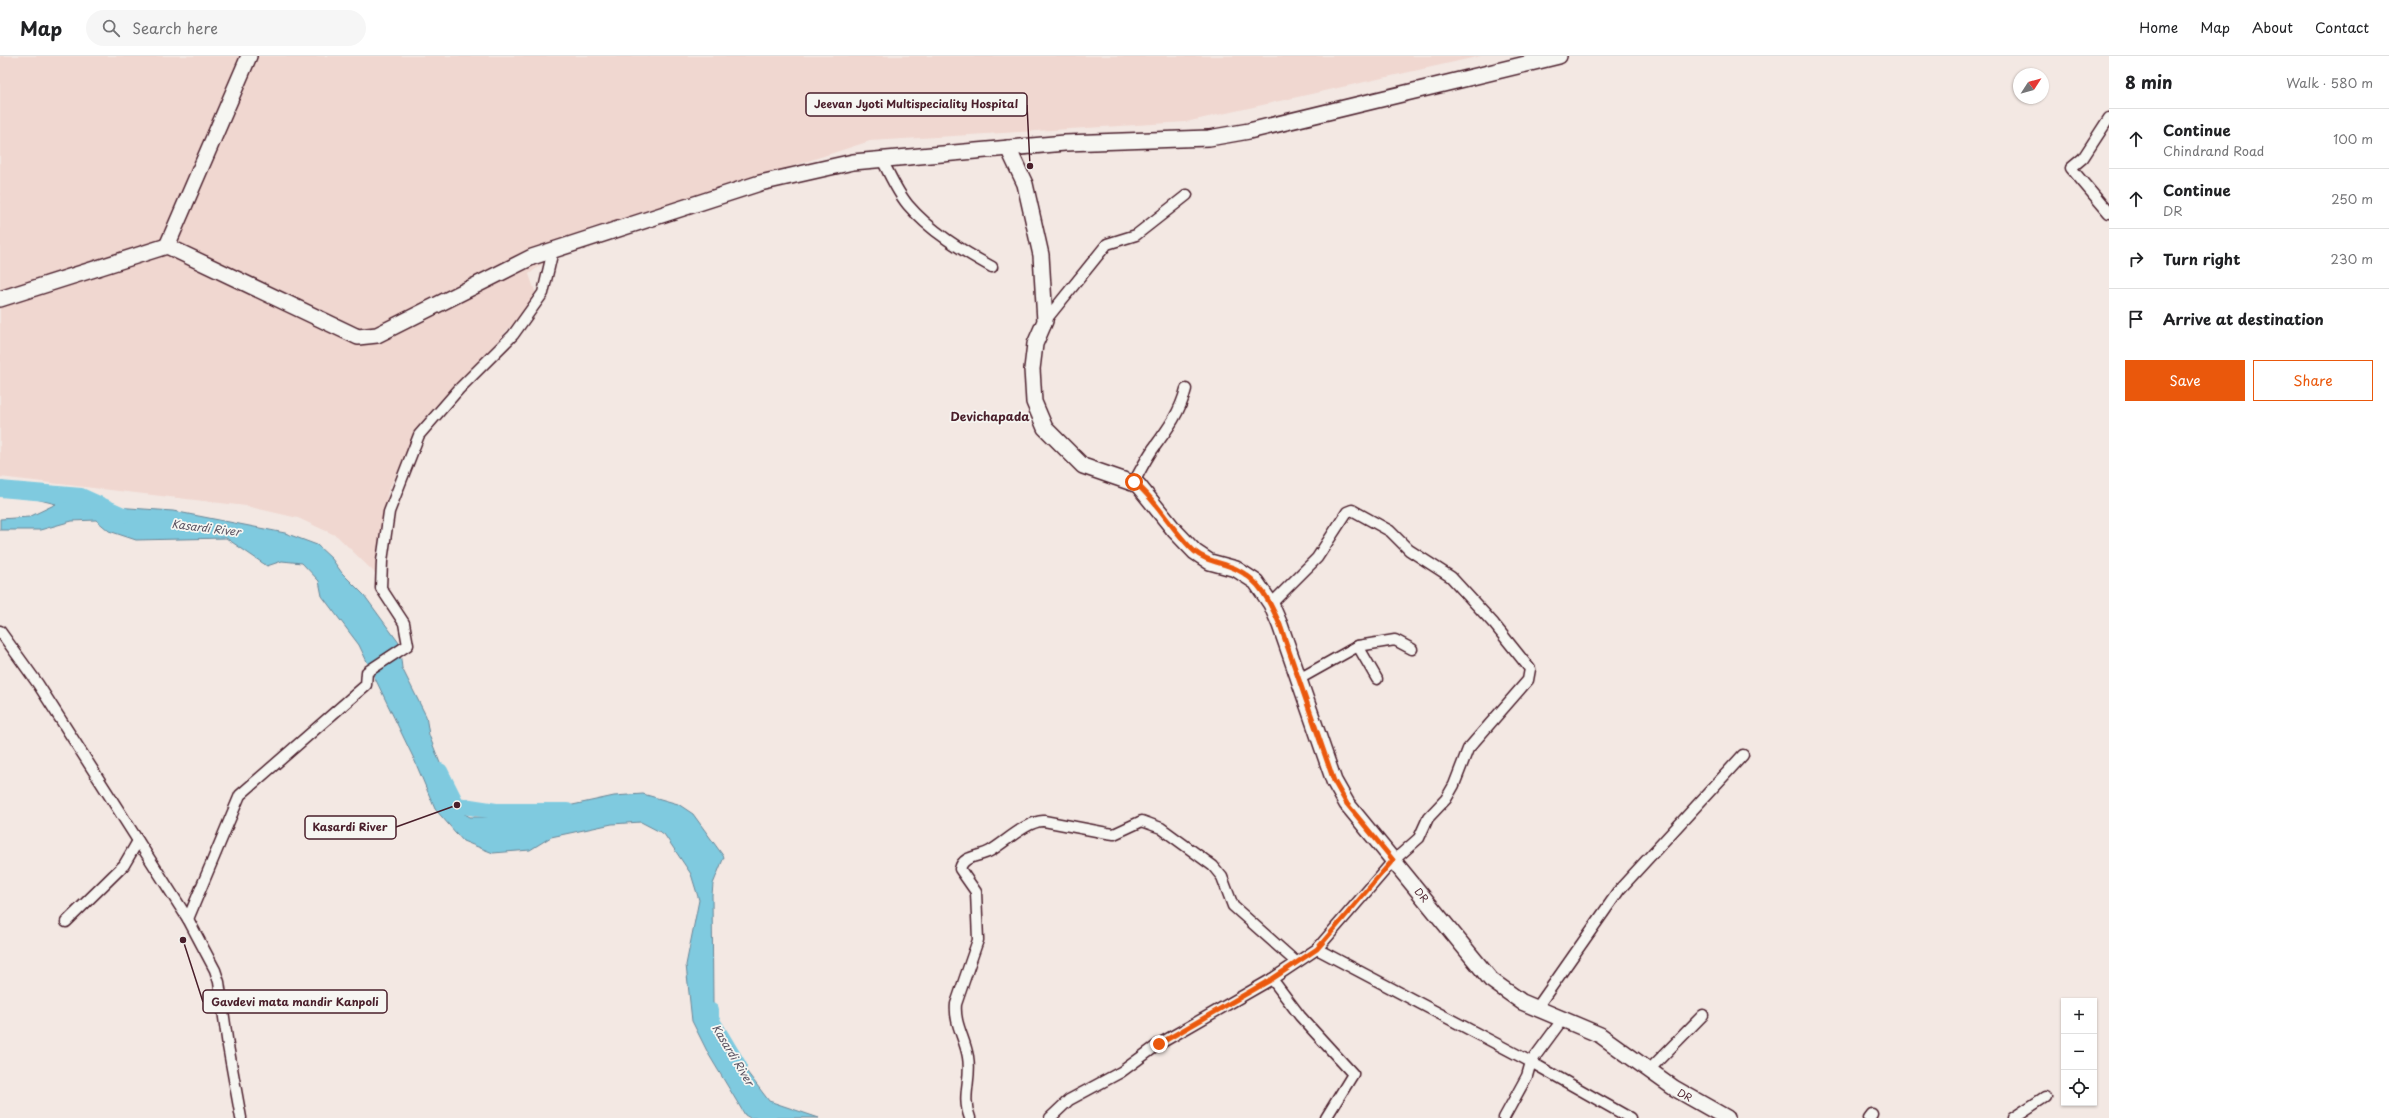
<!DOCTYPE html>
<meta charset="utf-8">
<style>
:root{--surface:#fff;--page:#f6f6f6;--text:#202124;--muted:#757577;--line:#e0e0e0;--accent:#ea580c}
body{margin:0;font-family:"Playpen Sans",sans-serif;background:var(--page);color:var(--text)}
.controls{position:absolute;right:12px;bottom:12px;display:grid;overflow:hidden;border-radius:0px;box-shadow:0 1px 3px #0004}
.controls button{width:36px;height:36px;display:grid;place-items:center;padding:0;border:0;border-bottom:1px solid var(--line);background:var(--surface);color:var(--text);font:20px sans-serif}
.compass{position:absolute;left:2013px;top:12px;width:36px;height:36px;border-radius:50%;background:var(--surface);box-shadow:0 1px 3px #0004;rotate:54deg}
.stop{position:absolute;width:12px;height:12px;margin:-9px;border:3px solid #ea580c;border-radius:50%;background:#fff}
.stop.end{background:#ea580c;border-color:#fff;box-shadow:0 1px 4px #0008}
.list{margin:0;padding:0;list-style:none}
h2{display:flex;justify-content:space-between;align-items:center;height:52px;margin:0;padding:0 16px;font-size:17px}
h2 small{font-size:13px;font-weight:400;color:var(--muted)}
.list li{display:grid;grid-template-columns:26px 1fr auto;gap:12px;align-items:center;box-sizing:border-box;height:60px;padding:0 16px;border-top:1px solid var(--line)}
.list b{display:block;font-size:15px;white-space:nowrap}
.list p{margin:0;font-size:13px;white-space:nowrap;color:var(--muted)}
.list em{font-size:13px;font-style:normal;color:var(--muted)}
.actions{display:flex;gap:8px;padding:12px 16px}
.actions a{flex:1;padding:9px 0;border:1px solid var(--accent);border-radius:0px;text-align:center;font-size:14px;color:var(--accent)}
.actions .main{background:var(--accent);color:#fff}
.icon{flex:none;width:22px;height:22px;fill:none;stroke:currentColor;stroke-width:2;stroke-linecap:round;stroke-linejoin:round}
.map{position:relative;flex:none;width:2109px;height:1062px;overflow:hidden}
header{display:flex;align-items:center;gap:24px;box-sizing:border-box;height:56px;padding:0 20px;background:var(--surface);border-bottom:1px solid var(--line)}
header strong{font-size:19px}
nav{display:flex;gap:22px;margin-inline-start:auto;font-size:14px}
.search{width:280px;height:36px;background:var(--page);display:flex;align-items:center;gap:10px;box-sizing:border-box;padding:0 14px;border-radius:22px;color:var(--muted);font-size:15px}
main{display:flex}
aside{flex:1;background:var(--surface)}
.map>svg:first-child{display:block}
</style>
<header>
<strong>Map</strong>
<div class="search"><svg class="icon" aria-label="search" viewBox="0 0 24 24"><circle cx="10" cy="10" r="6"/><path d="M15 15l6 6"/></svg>Search here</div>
<nav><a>Home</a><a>Map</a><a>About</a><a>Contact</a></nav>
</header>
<main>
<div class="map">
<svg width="2109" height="1062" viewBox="0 0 2109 1062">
<rect width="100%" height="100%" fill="#f3e8e3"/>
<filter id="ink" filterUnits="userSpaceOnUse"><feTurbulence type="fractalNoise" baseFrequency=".025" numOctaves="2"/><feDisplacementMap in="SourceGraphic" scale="8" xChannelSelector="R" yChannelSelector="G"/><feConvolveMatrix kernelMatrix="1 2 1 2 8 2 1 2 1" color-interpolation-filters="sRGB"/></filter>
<g filter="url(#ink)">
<path fill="#f0d7d0" d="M0,0H1481L1186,66L870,85L632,162L590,172L529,218L537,241L419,373L388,435L376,518L337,480L298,462L246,450L0,421Z"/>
<path fill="#7fcadf" stroke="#6a8697" d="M2,426L44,433L100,450L173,455L285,477L317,489L332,503L342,517L364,539L399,587L402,612L426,660L429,679L449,730L454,752L470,761H491L545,755L614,740L643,738L678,748L693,758L724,801L713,828L712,839L713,947L719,979L769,1045L819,1062H750L745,1059L709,999L692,965L686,909L699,844L691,818L664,778L641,766L612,768L551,781L530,794L493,797L463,785L435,753L414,703L359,589L322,540L319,525L302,507L282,505L267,510L226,482L136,484L109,475L96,464L72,465L40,474H0V463L29,461L56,448L36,443L0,439Z"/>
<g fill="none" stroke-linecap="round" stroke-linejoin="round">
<g stroke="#7fcadf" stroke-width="16">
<path d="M0,433L81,440L123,459"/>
<path d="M440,715L457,749L496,755H567"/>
<path d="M711,955V963L739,1010"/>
</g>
<defs>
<g id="street">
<path d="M2109,62L2083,102L2071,112L2109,157"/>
<path d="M882,104C890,119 897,136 908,149C930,175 963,195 992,211"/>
<path d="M1045,265L1107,188L1136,179L1187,139"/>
<path d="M1134,426C1140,415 1146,403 1153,393C1167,374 1180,357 1186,333"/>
<path d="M0,575L38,628L188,863L215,914L219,926L228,990L241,1062"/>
<path d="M1358,590L1377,623"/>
<path d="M1299,623L1358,590L1395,584L1412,593"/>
<path d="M188,863L240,739L366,629L367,616L408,589L404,567L381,532L382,505L389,456L419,379L459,333L513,279L543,237L553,194"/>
<path d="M66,866L124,809L138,785"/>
<path d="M1317,893L1531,1006L1630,1062"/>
<path d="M1272,923L1300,960L1353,1018L1326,1062"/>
<path d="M1536,953L1620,833L1743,699"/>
<path d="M1649,1014L1703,959"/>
<path d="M970,1062C961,1040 972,1023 968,1001C965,982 954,968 956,948L978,884L976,836L960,813C963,799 980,801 990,795C1004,787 1028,764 1044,765L1107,777L1114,778L1142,765L1161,772L1213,810L1222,821L1233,850L1296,906"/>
<path d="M1050,1062L1069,1044L1121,1016L1159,988L1272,923L1317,893L1393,805L1419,782L1428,762L1446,743L1454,729L1468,693L1528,624L1530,613L1494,568L1451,521L1409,494L1390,475L1352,454L1347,456L1317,502L1271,548"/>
<path d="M1504,1062L1527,1020L1531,1006L1562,964"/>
<path d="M1869,1062L1872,1058"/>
<path d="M2013,1062L2045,1041"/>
</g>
<g id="secondary">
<path d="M1008,92L1025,128L1041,199L1045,265L1035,288L1032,313L1034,346L1045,372L1083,410L1138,429L1175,475L1195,496L1210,506L1236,513L1256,526L1271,548L1280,569L1334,725L1347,748L1491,924L1522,946L1600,979L1674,1032L1727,1062"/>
<path d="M167,190L249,0"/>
<path d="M0,243L167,190L358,281L377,279L532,201L760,127L853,106L1065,87L1209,82L1249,75L1559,0"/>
</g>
</defs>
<use href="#street" stroke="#4a1f2b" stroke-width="13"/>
<use href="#secondary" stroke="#4a1f2b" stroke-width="18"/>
<use href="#street" stroke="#f6f6f2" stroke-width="10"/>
<use href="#secondary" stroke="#f6f6f2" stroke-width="15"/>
</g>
</g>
<g fill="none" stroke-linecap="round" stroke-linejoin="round" filter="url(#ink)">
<path stroke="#ea580c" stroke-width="5" d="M1134,426C1156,443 1172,475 1194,495C1207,506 1221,506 1236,513C1260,524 1270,546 1280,569L1334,725L1347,748L1393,804L1317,893L1272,923L1159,988"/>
</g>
<g text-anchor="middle" stroke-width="3.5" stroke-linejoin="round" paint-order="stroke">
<g font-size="10" fill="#4a1f2b" stroke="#f6f6f2">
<text transform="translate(1422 839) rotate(51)" y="4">DR</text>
<text transform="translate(1685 1039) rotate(30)" y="4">DR</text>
</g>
<g font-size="11" font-style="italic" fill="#5a5261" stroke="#f6f6f2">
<text transform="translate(206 472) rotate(7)" y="4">Kasardi River</text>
<text transform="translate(733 999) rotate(59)" y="4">Kasardi River</text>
</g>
<g font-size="12" font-weight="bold" fill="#4a1f2b" stroke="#f6f6f2">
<text x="990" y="365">Devichapada</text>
</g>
</g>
<path fill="none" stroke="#4a1f2b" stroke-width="1.5" d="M1030 110L1027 49M457 749L396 771M183 884L203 946"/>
<g fill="#4a1f2b" stroke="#f6f6f2" stroke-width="1.5">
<circle cx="1030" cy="110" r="4"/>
<circle cx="457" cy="749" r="4"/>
<circle cx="183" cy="884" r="4"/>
</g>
<g fill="#f6f6f2" stroke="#4a1f2b" stroke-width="1.5">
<rect x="806" y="37" width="221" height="23" rx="4"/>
<rect x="305" y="760" width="91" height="23" rx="4"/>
<rect x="203" y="934" width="184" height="23" rx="4"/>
</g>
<g font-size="11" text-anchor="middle" font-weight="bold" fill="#4a1f2b">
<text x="916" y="52">Jeevan Jyoti Multispeciality Hospital</text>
<text x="350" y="775">Kasardi River</text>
<text x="295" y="950">Gavdevi mata mandir Kanpoli</text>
</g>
</svg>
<div class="controls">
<button>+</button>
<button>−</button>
<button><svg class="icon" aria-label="locate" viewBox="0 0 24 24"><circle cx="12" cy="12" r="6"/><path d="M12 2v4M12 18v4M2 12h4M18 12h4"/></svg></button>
</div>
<svg class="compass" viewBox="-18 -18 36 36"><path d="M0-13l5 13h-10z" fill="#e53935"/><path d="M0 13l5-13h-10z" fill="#757577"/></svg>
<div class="stop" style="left:1134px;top:426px"></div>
<div class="stop end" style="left:1159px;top:988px"></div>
</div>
<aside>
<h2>8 min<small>Walk · 580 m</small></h2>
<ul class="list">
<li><svg class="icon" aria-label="ahead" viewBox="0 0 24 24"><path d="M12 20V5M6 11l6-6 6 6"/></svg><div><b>Continue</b><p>Chindrand Road</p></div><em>100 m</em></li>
<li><svg class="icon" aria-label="ahead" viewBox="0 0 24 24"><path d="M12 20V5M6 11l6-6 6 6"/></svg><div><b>Continue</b><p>DR</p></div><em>250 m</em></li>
<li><svg class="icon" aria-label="right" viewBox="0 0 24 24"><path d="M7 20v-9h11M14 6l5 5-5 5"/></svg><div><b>Turn right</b></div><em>230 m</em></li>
<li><svg class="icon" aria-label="arrive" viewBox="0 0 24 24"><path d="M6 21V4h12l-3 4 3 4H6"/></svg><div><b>Arrive at destination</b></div></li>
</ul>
<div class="actions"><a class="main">Save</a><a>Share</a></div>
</aside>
</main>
